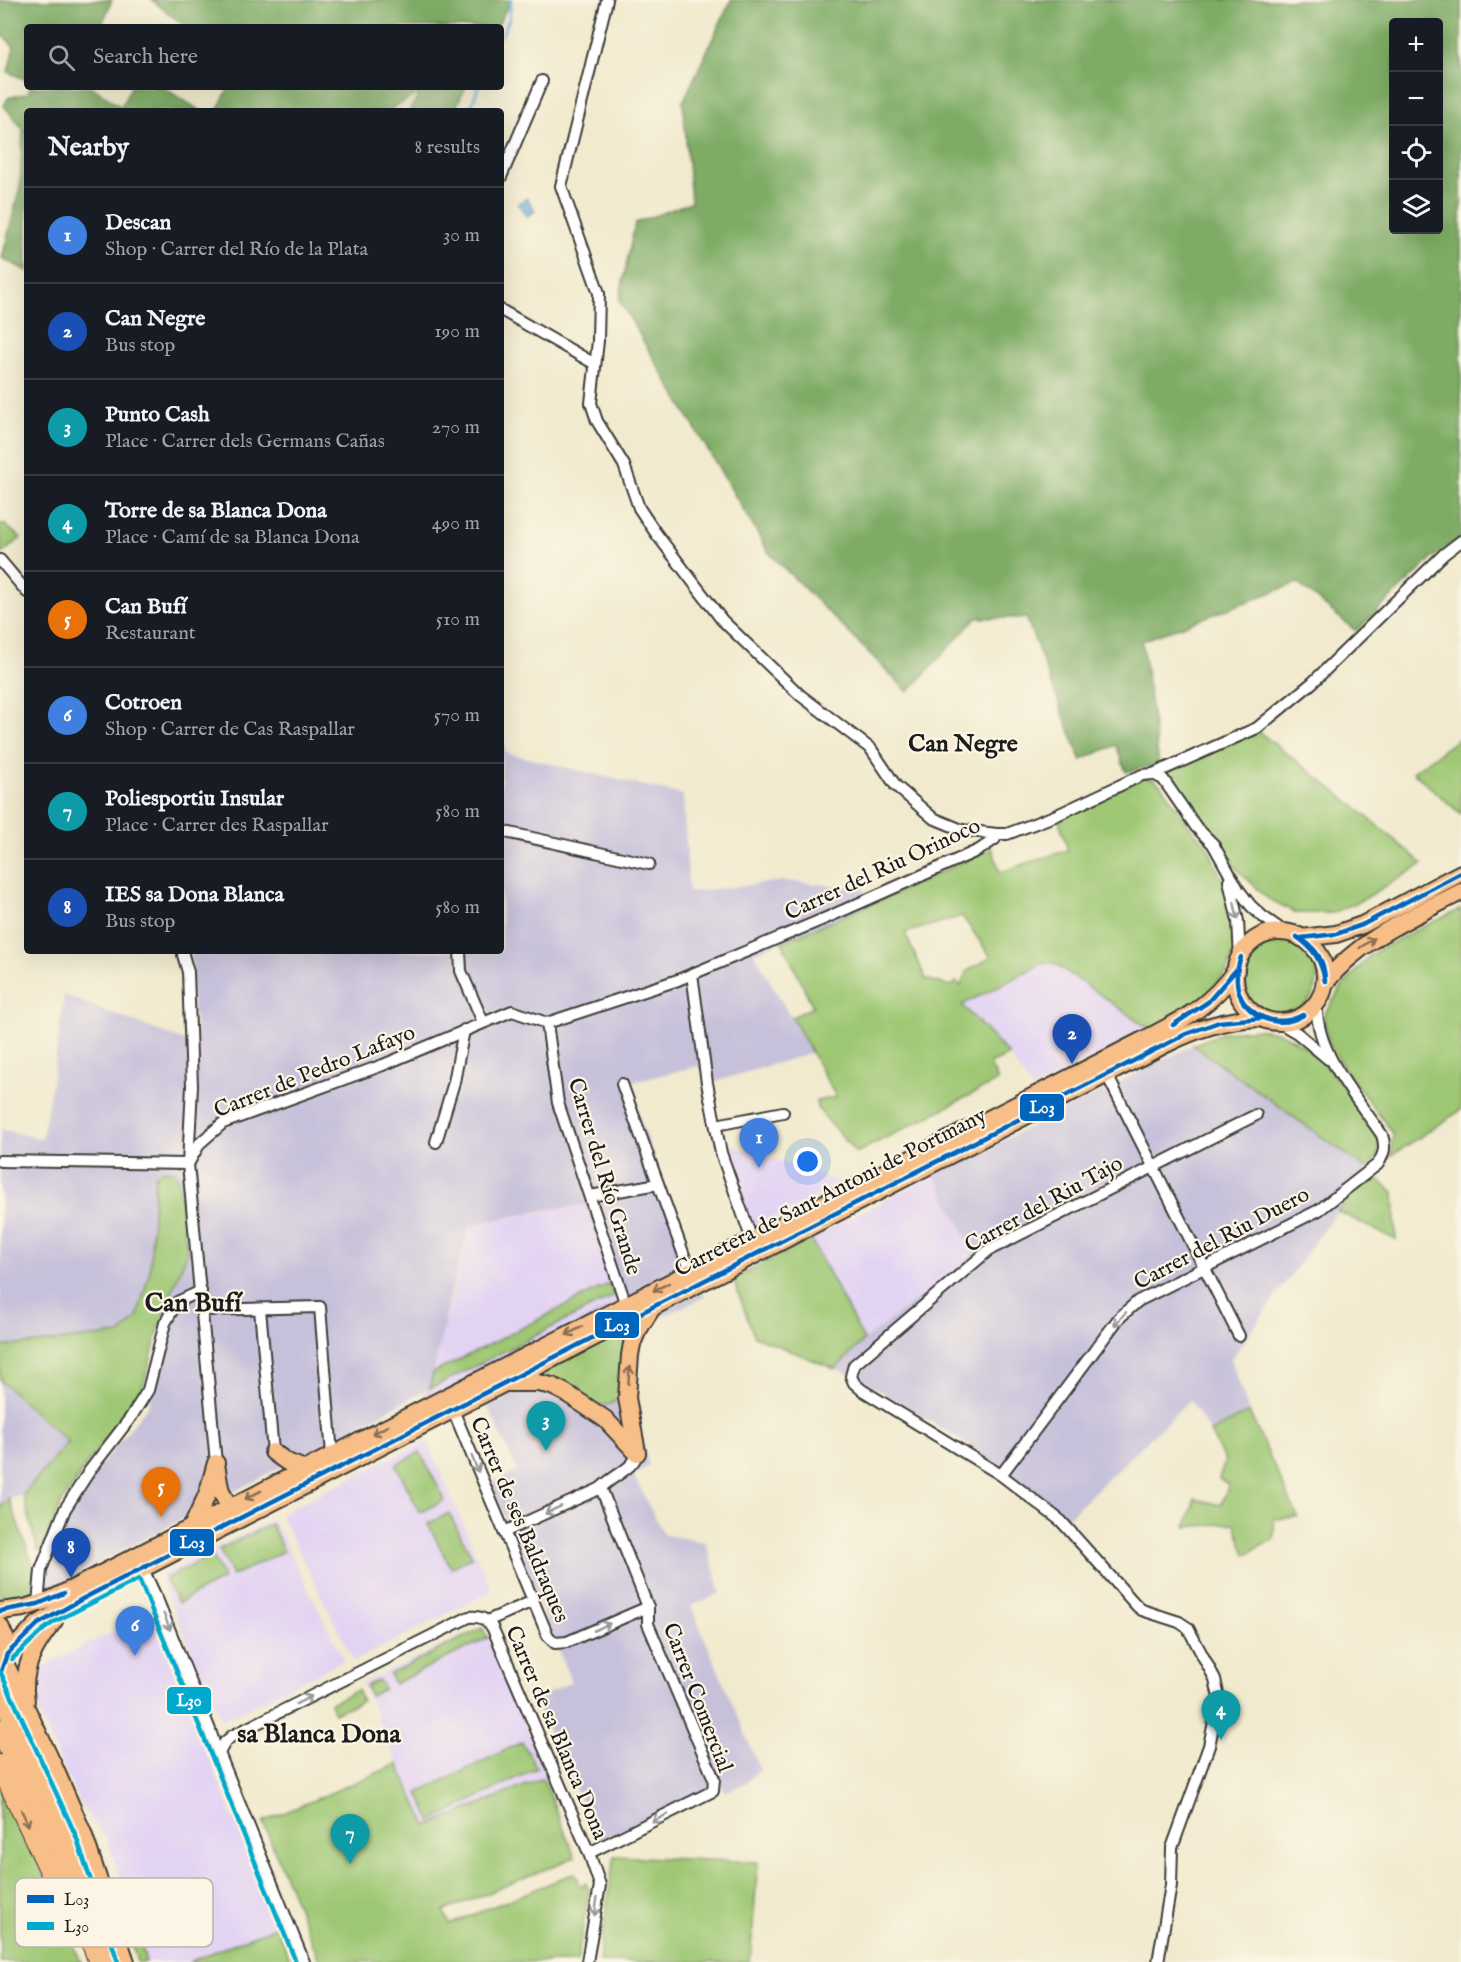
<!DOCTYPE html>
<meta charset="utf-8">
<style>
:root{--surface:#171b24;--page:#20242c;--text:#f1f3f6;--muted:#9ea1a6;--line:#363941;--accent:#1f6fb2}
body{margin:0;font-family:"IM FELL English",serif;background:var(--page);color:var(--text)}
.controls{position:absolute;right:18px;top:18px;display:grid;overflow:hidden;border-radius:6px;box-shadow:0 6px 24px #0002}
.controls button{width:54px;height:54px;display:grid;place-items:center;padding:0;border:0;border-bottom:2px solid var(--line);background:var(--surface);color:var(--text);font:30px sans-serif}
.you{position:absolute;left:808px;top:1162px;width:21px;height:21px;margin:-15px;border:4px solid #fff;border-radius:50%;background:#1a73e8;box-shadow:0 0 0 9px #1a73e833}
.badge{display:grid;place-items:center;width:39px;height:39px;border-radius:50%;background:var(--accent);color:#fff;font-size:20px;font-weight:700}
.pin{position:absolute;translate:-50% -50px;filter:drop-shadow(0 2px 3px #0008)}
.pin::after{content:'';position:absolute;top:32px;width:21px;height:18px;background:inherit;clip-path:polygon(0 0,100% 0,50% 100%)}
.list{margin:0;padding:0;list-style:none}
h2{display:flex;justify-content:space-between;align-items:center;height:78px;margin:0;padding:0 24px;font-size:26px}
h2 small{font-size:20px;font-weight:400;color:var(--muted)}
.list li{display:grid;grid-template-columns:39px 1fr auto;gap:18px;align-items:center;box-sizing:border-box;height:96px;padding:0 24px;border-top:2px solid var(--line)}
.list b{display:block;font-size:22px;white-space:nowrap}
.list p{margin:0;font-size:20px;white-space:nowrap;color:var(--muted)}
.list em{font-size:20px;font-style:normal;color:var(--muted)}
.icon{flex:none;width:33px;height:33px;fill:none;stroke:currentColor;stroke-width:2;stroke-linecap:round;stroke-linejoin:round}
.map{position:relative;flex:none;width:1461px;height:1962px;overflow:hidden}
.search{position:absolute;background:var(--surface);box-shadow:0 6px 24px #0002;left:24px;top:24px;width:480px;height:66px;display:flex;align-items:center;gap:15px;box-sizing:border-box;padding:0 21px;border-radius:6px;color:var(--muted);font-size:22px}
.panel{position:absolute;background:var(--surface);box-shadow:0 6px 24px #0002;left:24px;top:108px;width:480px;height:846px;border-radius:6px}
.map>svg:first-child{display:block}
</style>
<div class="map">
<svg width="1461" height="1962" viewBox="0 0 1461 1962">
<rect width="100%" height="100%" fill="#fcf5e5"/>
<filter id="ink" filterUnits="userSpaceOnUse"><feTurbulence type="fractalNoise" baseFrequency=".0167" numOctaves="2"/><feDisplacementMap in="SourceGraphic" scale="12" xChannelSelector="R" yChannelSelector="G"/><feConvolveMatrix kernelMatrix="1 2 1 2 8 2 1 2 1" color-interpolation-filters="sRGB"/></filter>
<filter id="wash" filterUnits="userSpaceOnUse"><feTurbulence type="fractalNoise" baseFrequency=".008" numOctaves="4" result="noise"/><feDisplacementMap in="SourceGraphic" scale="24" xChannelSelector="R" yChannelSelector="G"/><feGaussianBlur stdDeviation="1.35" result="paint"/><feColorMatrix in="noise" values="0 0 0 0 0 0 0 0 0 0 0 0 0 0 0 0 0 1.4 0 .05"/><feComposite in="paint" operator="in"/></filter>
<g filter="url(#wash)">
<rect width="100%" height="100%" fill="#f1eace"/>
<g fill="#e3d3f3">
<path d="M1043,963H1054L1151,1030L1032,1089L1009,1055L962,1005Z"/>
<path d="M723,1142L843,1183L751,1229Z"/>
<path d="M934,1175L975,1253L864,1340L810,1238Z"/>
<path d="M585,1205L618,1302L430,1398V1389L433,1373L469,1224Z"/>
<path d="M427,1440L492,1591L354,1661L280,1514Z"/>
<path d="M273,1519L344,1660L222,1721L159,1576Z"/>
<path d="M151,1613L277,1926L189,1962H147L136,1923L107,1840L80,1804L33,1701L31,1685L34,1672L45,1665Z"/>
<path d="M484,1626L547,1777L426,1826L362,1683Z"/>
</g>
<g fill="#c6c0da" fill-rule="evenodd">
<path d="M501,741L505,742L506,753L683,795L689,892L784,881L863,888L869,905L754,953L811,1053L711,1083L698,1066L629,1083L686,1257L705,1297L661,1317L642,1337L636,1357L633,1402L649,1466L633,1474L664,1535L706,1542L721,1593L691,1606L760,1769L745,1784L725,1792L721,1784L600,1841L534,1700L571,1682L491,1484L517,1471L486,1403L426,1430L415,1411L428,1389L59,1584L51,1592L45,1585L54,1547L72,1506L104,1461L149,1404L174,1316L163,1315L187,1252L160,1171L155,1175L150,1271L137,1318L120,1334L0,1347V1129L42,1139L53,1075L64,995L190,1043H198L192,1001L191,951H501ZM585,1205L618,1302L430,1397V1389L452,1288L469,1225L540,1211Z"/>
<path d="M1193,1045L1367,1169L1231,1359L1249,1412L1210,1432L1190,1400L1065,1520L969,1445L859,1378L835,1369L864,1340L975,1254L934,1175Z"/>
<path d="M0,1380L68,1442L23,1495L9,1499L0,1508Z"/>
</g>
<g fill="#9ec773" stroke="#5d7248" stroke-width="1.5" fill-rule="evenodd">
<path d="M0,524L5,525L21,538L1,554Z"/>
<path d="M1258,731L1359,810L1423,864L1364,899L1333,913H1296L1267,898L1237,869L1219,836L1203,826L1167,772Z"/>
<path d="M1461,737V814L1413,772Z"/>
<path d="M1144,777L1153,779L1161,785L1193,831L1207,845L1221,877L1232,915L1234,951L1226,973L1196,1005L1151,1030L1054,963H1043L962,1005L1009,1055L990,1064L998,1081L856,1153L817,1108L816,1101L836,1097L792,1017L813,1007L782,942L888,897L992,848L1000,872L1068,850L1058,817ZM962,916L991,957L966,972L961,986L956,982L951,986L926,979L905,933Z"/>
<path d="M1461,909V1110L1391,1156L1393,1133L1343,1067L1329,1043L1323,1016L1342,987L1370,955L1406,935Z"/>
<circle cx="1280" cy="977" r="37"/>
<path d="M1260,1029C1269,1031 1280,1032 1287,1036C1330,1057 1353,1102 1379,1140C1382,1152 1375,1160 1367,1169L1193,1045L1224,1032Z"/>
<path d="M160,1171H174L179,1182L187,1253L163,1315L141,1393L89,1461L60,1505L42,1550L38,1551L23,1495L68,1442L0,1380V1347L120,1334L137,1318L150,1271L155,1175Z"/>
<path d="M1373,1176L1394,1192L1396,1240L1337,1211Z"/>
<path d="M810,1238L864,1340L835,1369L754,1336L733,1279Z"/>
<path d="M610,1283L614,1296L430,1389L433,1373Z"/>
<path d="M636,1324C632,1344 630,1382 618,1398C613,1405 606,1406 597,1405L531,1378Z"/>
<path d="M1249,1412L1298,1517L1274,1519V1539L1245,1555L1235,1523L1186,1527L1195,1499L1221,1505L1229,1484L1219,1479L1225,1461L1210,1432Z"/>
<path d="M420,1452L445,1500L420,1513L396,1465Z"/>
<path d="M9,1499L35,1570L32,1596L0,1600V1508Z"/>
<path d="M449,1513L472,1557L451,1568L428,1524Z"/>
<path d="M271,1524L284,1551L232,1576L219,1549Z"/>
<path d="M212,1555L224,1579L178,1603L165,1579Z"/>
<path d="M482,1628L488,1638L394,1684L390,1674Z"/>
<path d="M379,1680L384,1689L370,1696L366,1686Z"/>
<path d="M357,1690L362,1701L334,1713L330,1703Z"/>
<path d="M522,1742L537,1768L431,1821L418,1793Z"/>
<path d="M398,1764L427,1826L543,1778L575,1857L444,1911L450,1924L575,1873L581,1886L586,1883L589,1891L577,1962H320L263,1822Z"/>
<path d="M5,1788L81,1962H0V1791Z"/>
<path d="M614,1856L758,1862L750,1962H599Z"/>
<path d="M136,1924L146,1962H137L128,1930Z"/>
<path d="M277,1926L291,1962H189Z"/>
</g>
<g fill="#7eac65" stroke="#4d6440" stroke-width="1.5" fill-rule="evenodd">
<path d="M0,0H112L101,27H27V80L8,72L14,47L0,32Z"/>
<path d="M152,0H511L497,27H186Z"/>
<path d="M731,0H1461V537L1435,556L1356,631L1297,583L1142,641L1159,764L1126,772L1116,745L1081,760L1026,618H976L908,692L769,553L619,300L635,223L691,202L683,102ZM1394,22H1438V230H1394Z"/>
<path d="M30,87H92L121,107L131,87H162L201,111H27V271L2,258L20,187L23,129L4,106L8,98L28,93Z"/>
<path d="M229,87H466L454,111H409L421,92L387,111H217Z"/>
</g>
<path fill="#66aadb" stroke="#41637c" stroke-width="1.5" d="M527,198L535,211L527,216L518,204Z"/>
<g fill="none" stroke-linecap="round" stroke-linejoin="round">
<g stroke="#66aadb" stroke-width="3">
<path d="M501,37L509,19L511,0"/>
<path d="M470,111L478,87"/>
</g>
</g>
</g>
<g filter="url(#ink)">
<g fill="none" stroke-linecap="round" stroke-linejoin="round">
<defs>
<g id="street">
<path d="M607,0L561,186L599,293L598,341L591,403L597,421L624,465L639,508L655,532L722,620L800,695L871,749L896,786L933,818L962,830L997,834H1007L1057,815L1142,775L1153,774L1163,779L1196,827L1213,844L1238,889L1251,906L1262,916L1286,933"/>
<path d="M501,177L542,81"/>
<path d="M501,310L595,364"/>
<path d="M0,560L27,592"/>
<path d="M1153,774L1257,728L1312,683L1444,554L1461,541"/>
<path d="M501,831L649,864"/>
<path d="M1229,881L1238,921L1240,958"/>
<path d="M183,951V955L188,972L192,1086L188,1164L216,1463"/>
<path d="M460,951L461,971L483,1022"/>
<path d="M692,974L707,1083L721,1153L752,1240"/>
<path d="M1278,1022L1297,1033L1328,1059"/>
<path d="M547,1023L558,1103L626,1305"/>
<path d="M1107,1075L1239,1336"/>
<path d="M622,1084L690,1272"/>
<path d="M716,1125L783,1112"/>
<path d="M436,1142L454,1082L464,1030"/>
<path d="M0,1161L188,1164"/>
<path d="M188,1164L200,1143L223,1123L383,1065L512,1011L547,1023L678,980L826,918L979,850L995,839L997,834"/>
<path d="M590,1196L658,1184"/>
<path d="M260,1309L273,1452"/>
<path d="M203,1310L320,1307L332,1455"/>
<path d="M453,1410L548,1636L555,1643L567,1642L648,1607"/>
<path d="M1001,1475L1119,1318L1138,1301L1319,1210L1378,1164C1384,1154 1386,1147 1382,1135C1357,1098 1314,1051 1317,1003"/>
<path d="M504,1532L601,1488C611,1476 635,1469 637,1453"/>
<path d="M143,1569L157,1599L210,1730L216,1749L219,1753L304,1962"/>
<path d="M38,1604L41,1570L65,1509L90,1470L131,1417L148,1390L165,1323L177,1302L201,1291"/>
<path d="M487,1621L533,1601"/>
<path d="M219,1753L225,1742L232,1736L469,1617C480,1616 488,1619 493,1629L589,1853L600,1885L587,1962"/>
<path d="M589,1853L713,1791L714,1779L648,1624V1607L601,1488"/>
<path d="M1158,1962L1171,1885L1172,1848L1209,1746L1219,1698L1215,1679L1188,1628L1179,1622L1142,1610L1137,1606L1061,1521L1001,1475L862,1390L854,1383L851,1376L854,1365L989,1250L1256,1115"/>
</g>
<g id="primary">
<circle cx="1280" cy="977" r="45"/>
<path d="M1301,938L1336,934L1362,925L1461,873"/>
<path d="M1325,983C1359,939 1413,917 1461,892"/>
<path d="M509,1383H538L552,1386L566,1393L605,1419L637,1453"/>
<path d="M273,1452L287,1462L305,1469"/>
<path d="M637,1452L627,1398L630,1355L632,1344L637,1332L652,1308"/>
<path d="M217,1469C219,1485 220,1495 231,1507"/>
<path d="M192,1527L207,1495L216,1463"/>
<path d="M0,1611L24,1608L52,1599L1143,1040C1182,1020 1209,1008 1236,970"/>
<path d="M0,1626L6,1640V1660"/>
<path d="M7,1654L38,1624L64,1609L1164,1045C1196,1029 1225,1019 1261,1018"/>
<path d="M5,1663L55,1769L83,1833L126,1962"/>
<path d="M26,1701C21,1668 34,1646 54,1621"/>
</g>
<g id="highway">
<path d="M0,1693C44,1781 83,1869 116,1962"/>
<path d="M0,1729L55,1848L99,1962"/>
<path d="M0,1765L64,1901"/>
</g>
</defs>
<use href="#street" stroke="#3c3b37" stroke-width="14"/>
<use href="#primary" stroke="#3c3b37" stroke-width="20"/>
<use href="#highway" stroke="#3c3b37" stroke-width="22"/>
<use href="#street" stroke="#fff" stroke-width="10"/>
<use href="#primary" stroke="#f7be87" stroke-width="16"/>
<use href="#highway" stroke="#f7be87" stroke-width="20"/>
<defs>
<g id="bus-1">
<path d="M1297,937C1315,946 1325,960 1325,981"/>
<path d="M1297,937C1314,949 1321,960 1325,981"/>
<path d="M1301,938L1336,934L1362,925L1461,873"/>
<path d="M1241,957C1235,974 1235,988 1244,1003"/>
<path d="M1244,1003C1259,1021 1282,1026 1303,1015"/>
<path d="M1244,1003C1258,1021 1283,1028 1303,1015"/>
<path d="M1173,1025L1208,1002L1236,970"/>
<path d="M0,1611L38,1604L64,1593"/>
<path d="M0,1674L7,1654L38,1624L84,1598L1186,1034L1219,1022L1261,1018"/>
</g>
<g id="bus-2">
<path d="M12,1659L43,1630L54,1622L139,1579L296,1962"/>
<path d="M0,1671L76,1836L118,1962"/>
</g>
</defs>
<use href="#bus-1" stroke="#fcf5e5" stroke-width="9"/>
<use href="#bus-2" stroke="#fcf5e5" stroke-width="9"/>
<use href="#bus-1" stroke="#0065bd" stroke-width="4.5"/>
<use href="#bus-2" stroke="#00a9ce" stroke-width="4.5"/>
</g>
<defs><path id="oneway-shaft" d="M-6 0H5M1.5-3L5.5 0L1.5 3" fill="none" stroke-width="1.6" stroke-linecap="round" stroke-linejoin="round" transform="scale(1.5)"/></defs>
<g stroke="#999">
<use href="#oneway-shaft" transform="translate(1236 911) rotate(79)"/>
<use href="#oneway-shaft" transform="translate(1120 1319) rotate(132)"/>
<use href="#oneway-shaft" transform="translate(475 1464) rotate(67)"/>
<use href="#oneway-shaft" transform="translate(553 1510) rotate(155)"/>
<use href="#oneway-shaft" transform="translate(167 1622) rotate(68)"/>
<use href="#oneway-shaft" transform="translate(602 1627) rotate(-24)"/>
<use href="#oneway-shaft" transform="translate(304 1700) rotate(-27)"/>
<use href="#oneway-shaft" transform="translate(660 1818) rotate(153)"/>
<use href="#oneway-shaft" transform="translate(596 1907) rotate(99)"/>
</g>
<g stroke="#8a6d52">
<use href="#oneway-shaft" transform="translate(1367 943) rotate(-34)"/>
<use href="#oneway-shaft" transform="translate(661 1287) rotate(153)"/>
<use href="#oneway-shaft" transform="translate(574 1331) rotate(153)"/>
<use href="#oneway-shaft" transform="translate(629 1375) rotate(-86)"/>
<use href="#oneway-shaft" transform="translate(380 1430) rotate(153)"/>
<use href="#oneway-shaft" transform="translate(253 1495) rotate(153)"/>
<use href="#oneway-shaft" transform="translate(25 1818) rotate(65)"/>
</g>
</g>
<g text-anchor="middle" stroke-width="4.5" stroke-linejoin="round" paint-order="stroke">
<g font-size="22" fill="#1c1c1c" stroke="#fcf5e5">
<text transform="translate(882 868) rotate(-25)" y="8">Carrer del Riu Orinoco</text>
<text transform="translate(314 1070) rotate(-22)" y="8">Carrer de Pedro Lafayo</text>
<text transform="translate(606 1176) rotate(73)" y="8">Carrer del Río Grande</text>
<text transform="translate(830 1191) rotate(-27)" y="8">Carretera de Sant Antoni de Portmany</text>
<text transform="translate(1043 1203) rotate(-29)" y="8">Carrer del Riu Tajo</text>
<text transform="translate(1221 1237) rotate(-28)" y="8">Carrer del Riu Duero</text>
<text transform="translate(521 1519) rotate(67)" y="8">Carrer de ses Baldraques</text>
<text transform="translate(699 1697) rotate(69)" y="8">Carrer Comercial</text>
<text transform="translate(558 1732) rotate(67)" y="8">Carrer de sa Blanca Dona</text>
</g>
<g font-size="24" font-weight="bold" fill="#1c1c1c" stroke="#fcf5e5">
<text x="963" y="751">Can Negre</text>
</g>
<g font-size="26" font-weight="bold" fill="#1c1c1c" stroke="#fcf5e5">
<text x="193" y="1311">Can Bufí</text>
<text x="319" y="1742">sa Blanca Dona</text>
</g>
</g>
<rect x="15" y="1878" width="198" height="69" rx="9" fill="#fcf5e5" stroke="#b9b4a9" stroke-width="1.5"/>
<rect x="27" y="1895" width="27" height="8" fill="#0065bd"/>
<rect x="27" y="1922" width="27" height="8" fill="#00a9ce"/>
<g font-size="16" fill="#1c1c1c">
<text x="64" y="1905">L03</text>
<text x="64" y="1932">L30</text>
</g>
<g stroke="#fcf5e5" stroke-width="2">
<rect x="1019" y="1093" width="46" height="29" rx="6" fill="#0065bd"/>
<rect x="594" y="1311" width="46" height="28" rx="6" fill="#0065bd"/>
<rect x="169" y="1528" width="46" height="29" rx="6" fill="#0065bd"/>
<rect x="166" y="1686" width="46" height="29" rx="6" fill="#00a9ce"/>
</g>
<g font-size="16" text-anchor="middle" font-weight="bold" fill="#fff">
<text x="1042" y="1113">L03</text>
<text x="617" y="1331">L03</text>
<text x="192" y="1548">L03</text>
<text x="189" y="1706">L30</text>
</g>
</svg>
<div class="controls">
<button>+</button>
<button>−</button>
<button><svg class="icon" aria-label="locate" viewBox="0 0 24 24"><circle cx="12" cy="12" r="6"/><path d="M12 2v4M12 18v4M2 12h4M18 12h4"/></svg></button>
<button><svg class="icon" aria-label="layers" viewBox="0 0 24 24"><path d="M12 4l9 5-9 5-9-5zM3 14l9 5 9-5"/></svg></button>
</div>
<div class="you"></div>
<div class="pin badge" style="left:759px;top:1168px;background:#3f7fe0">1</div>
<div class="pin badge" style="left:1072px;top:1064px;background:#1a4fb4">2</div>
<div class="pin badge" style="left:546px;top:1451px;background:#0f9aa8">3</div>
<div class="pin badge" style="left:1221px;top:1740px;background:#0f9aa8">4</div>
<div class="pin badge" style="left:161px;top:1517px;background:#e8710a">5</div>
<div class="pin badge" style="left:135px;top:1656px;background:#3f7fe0">6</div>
<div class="pin badge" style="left:350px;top:1864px;background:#0f9aa8">7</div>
<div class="pin badge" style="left:71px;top:1578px;background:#1a4fb4">8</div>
<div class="search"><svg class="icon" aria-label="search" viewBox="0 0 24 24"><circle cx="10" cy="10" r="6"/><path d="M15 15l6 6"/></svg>Search here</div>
<section class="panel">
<h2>Nearby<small>8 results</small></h2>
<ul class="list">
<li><span class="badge" style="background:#3f7fe0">1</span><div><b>Descan</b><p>Shop · Carrer del Río de la Plata</p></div><em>30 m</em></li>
<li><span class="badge" style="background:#1a4fb4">2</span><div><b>Can Negre</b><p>Bus stop</p></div><em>190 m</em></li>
<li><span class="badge" style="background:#0f9aa8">3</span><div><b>Punto Cash</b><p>Place · Carrer dels Germans Cañas</p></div><em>270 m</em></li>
<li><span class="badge" style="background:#0f9aa8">4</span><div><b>Torre de sa Blanca Dona</b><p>Place · Camí de sa Blanca Dona</p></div><em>490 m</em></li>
<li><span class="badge" style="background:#e8710a">5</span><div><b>Can Bufí</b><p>Restaurant</p></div><em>510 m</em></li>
<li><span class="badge" style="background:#3f7fe0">6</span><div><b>Cotroen</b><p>Shop · Carrer de Cas Raspallar</p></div><em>570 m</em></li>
<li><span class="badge" style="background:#0f9aa8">7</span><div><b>Poliesportiu Insular</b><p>Place · Carrer des Raspallar</p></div><em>580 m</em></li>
<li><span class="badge" style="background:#1a4fb4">8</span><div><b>IES sa Dona Blanca</b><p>Bus stop</p></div><em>580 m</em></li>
</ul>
</section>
</div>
